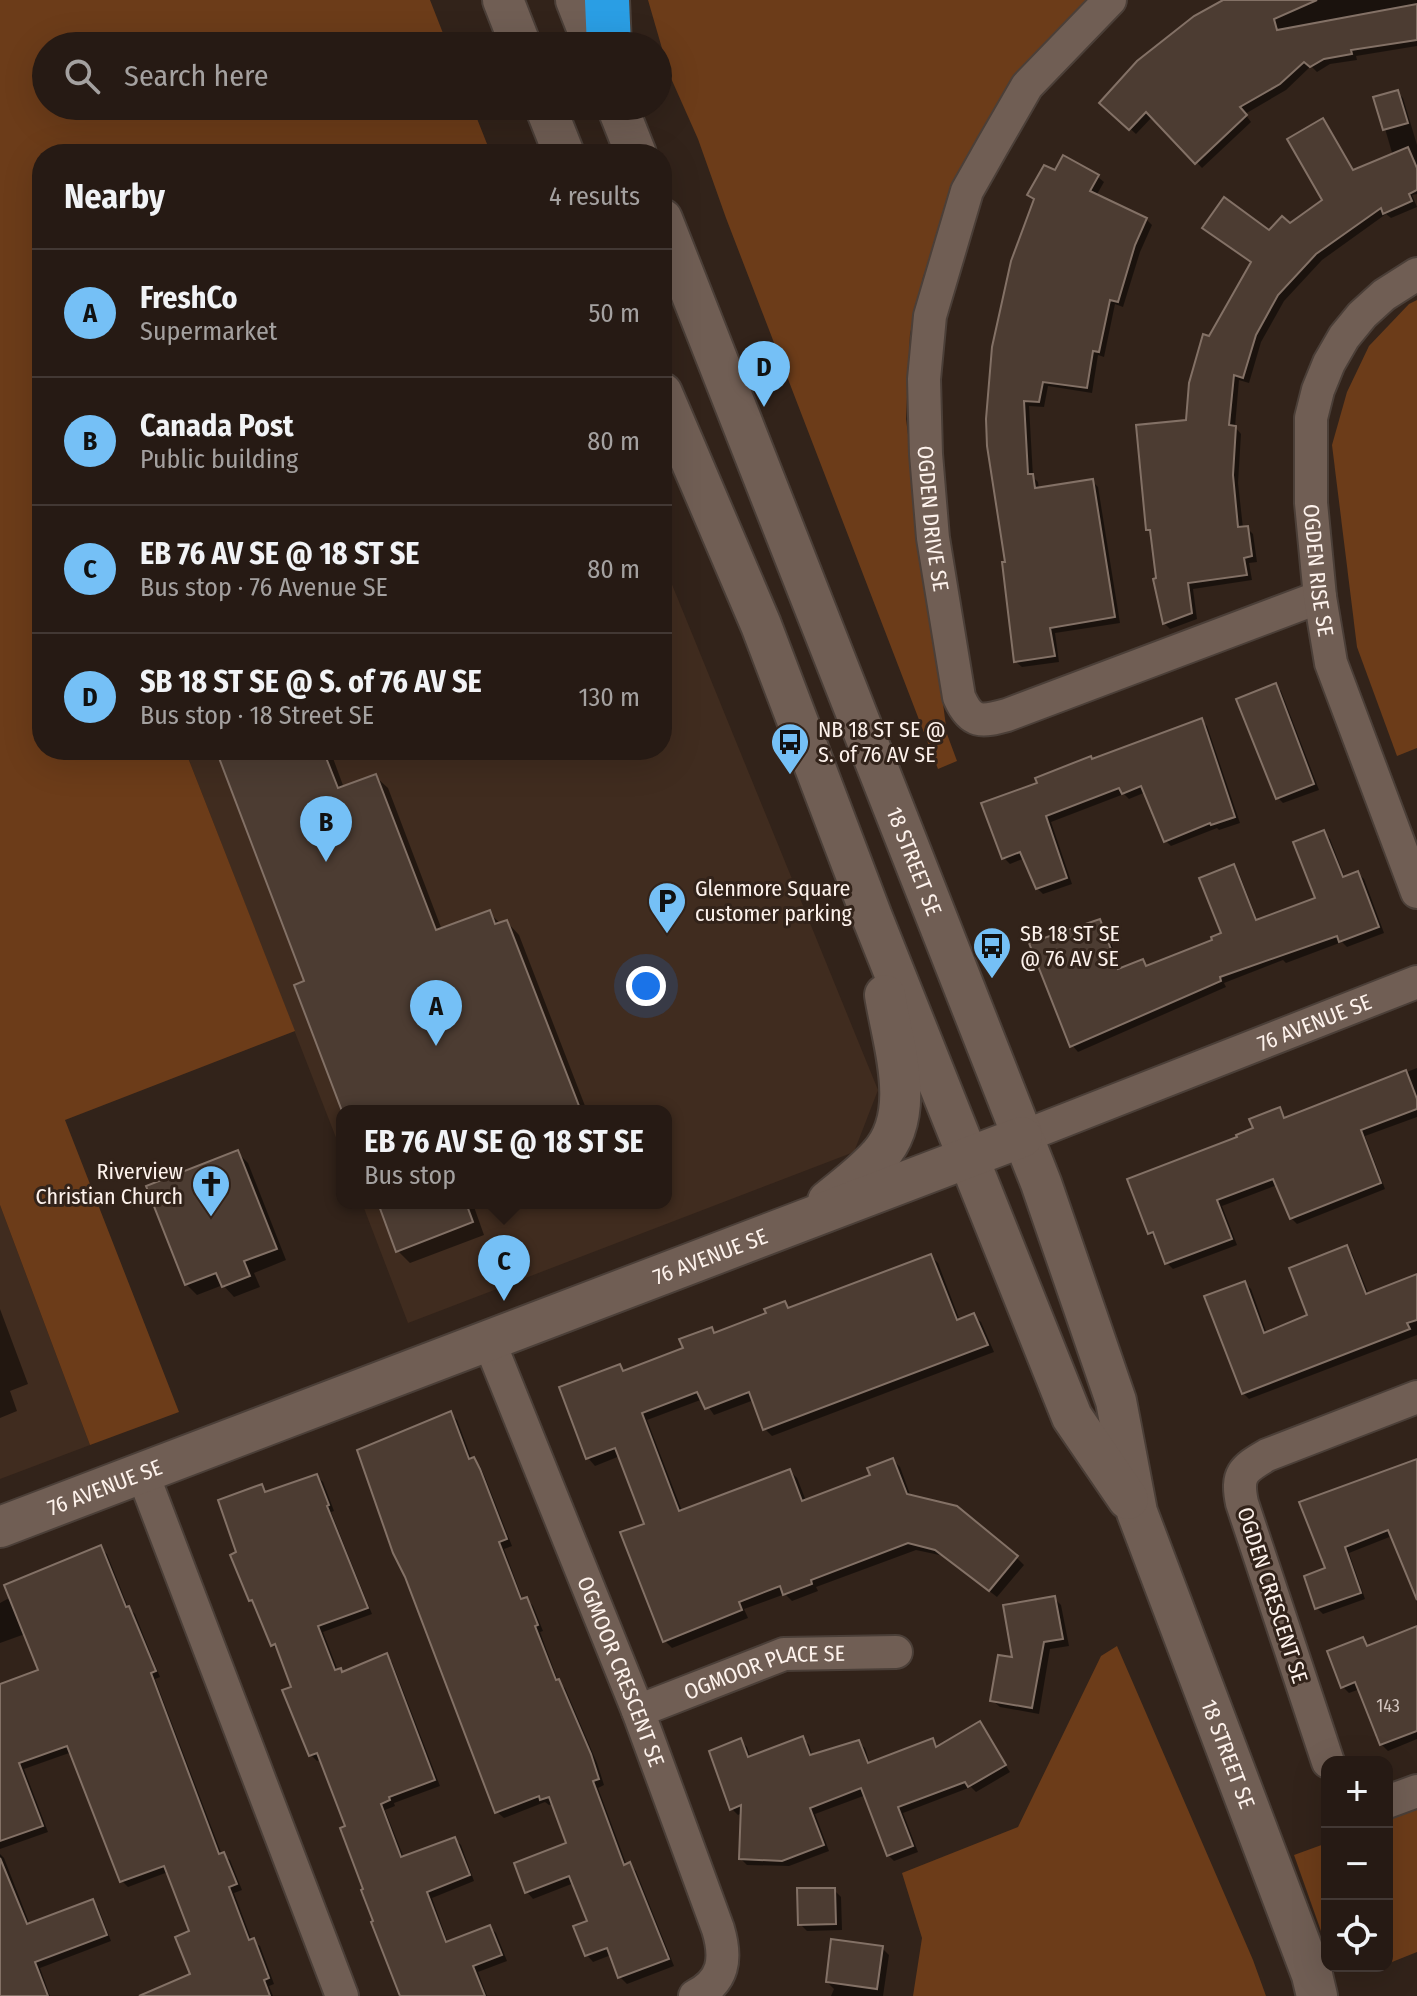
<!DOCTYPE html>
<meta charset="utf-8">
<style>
:root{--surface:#261a14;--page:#2e231d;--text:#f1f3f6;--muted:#a4a1a0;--line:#423834;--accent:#75c0f6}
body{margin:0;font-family:"Fira Sans Condensed",sans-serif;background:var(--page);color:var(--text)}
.controls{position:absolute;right:24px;bottom:24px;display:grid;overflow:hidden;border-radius:16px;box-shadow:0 8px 32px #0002}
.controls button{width:72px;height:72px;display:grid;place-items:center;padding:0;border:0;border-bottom:2px solid var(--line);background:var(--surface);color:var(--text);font:40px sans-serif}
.you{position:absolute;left:646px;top:986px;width:28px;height:28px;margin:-20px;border:6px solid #fff;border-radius:50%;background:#1a73e8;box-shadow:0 0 0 12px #1a73e833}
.badge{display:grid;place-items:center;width:52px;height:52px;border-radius:50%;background:var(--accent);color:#111;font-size:26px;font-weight:700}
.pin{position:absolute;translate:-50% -66px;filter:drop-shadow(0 2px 4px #0008)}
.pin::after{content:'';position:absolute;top:42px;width:28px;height:24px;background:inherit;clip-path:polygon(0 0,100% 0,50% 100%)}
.popup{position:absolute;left:336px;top:1105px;width:336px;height:104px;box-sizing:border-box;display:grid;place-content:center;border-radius:16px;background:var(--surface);filter:drop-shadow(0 2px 6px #0005);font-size:26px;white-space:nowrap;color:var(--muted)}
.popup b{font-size:30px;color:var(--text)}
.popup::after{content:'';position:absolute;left:50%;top:100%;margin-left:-16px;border:16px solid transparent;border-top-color:var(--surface)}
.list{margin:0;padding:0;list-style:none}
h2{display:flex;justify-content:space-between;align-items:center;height:104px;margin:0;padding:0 32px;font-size:34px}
h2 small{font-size:26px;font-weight:400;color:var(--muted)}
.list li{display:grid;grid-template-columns:52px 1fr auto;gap:24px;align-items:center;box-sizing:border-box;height:128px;padding:0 32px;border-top:2px solid var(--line)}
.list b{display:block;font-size:30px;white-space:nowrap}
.list p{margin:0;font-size:26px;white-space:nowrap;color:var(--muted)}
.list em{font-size:26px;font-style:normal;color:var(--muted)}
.icon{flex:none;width:44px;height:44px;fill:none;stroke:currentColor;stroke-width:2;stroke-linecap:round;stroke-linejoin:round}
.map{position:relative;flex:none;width:1417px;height:1996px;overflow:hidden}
.search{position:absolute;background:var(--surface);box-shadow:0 8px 32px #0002;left:32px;top:32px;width:640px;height:88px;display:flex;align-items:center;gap:20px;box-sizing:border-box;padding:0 28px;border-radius:44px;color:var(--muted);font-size:30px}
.panel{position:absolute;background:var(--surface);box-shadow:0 8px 32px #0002;left:32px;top:144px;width:640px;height:616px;border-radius:32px}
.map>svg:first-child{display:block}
</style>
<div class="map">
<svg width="1417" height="1996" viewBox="0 0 1417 1996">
<rect width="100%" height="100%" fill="#32231a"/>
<g fill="#402c1f">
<path d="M662,560L878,1090L854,1152L408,1323L362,1203H666V1111H342V1153L185,750H662Z"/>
<path d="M0,1205L90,1445L0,1479Z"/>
</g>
<g fill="#6c3c19">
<path d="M0,0H430L448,46H46V106H472L491,154H42V750H185L295,1031L65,1120L179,1412L90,1445L0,1205Z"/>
<path d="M648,0H1091L958,179L923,277L910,334L906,419L947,734L957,761L938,769L726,218L698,139L670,76Z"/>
<path d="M1417,300V748L1397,756L1357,647L1332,445L1347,392L1369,346L1409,304Z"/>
<path d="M1117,1646L1253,1960L1266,1996H913L922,1938L902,1873L1018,1827L1101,1656Z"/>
<path d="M1417,1809V1952L1387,1964V1820Z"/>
<path d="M1327,1843V1948L1294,1855Z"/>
</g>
<g fill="#0007">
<path d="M1227,0H1417V46L1356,56L1357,60L1330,64L1317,72L1311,66L1286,90L1245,114L1251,122L1202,168L1153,116L1136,134L1102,103Z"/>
<path d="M1397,92L1403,98L1417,145V194L1412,195L1417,207L1391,218L1386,214L1322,260L1284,301L1261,342L1249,383L1239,380L1235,427L1241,434L1238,483L1243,528H1247L1253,534L1257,562L1249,563L1252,580L1193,589L1197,619L1170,629L1164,623L1152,533L1148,529L1188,422L1210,338L1270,232L1289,226L1325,201L1323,120L1355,172L1393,156L1376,98Z"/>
<path d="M1056,173L1098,177L1104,182L1096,196L1146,219L1152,225L1140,252L1123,307L1115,304L1104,357L1098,355L1092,393L1048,386L1044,407L1029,406L1033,477L1038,482L1039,490L1092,481L1098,487L1120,623L1055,633L1059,662L1022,667L1016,662L1007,563L989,446Z"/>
<path d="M1276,686L1281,691L1319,790L1283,803L1278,798Z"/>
<path d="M1201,720L1207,726L1240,823L1219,830L1217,828L1171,846L1165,840L1146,792L1129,799L1124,794L1051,822L1072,884L1043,894L1037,888L1025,858L1010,864L1004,858L1040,784L1092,761Z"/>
<path d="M218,750H330L344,788L375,776L388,788L442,930L489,913L501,924L507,922L519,935L587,1111H344L307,982Z"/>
<path d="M1324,833L1330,839L1345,878L1358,873L1364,879L1384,933L1347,947L1342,942L1286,963L1283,960L1224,983L1226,987L1078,1052L1072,1045L1099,921L1105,927L1121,970L1143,962L1148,967L1215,941L1223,934L1233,867L1239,873L1258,922L1317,899Z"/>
<path d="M1417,1068V1117L1365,1136L1385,1189L1297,1224L1291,1218L1277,1185L1222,1206L1237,1245L1173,1269L1167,1263L1157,1238L1149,1233L1239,1138L1256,1129L1279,1110L1287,1119Z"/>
<path d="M237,1152L248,1163L286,1260L254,1273L260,1287L234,1297L223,1285L197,1295L186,1284Z"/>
<path d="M379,1203H475L473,1204L484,1235L410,1263L398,1251Z"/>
<path d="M1346,1247L1352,1253L1369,1295L1417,1276V1335L1249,1399L1243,1393L1245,1283L1251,1289L1267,1334L1310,1316Z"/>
<path d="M931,1256L938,1263L960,1321L973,1315L981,1322L994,1352L772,1436L765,1429L754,1400L714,1415L703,1399L647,1420L682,1511L790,1471L797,1478L806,1501L873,1476L893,1460L900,1467L911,1497L1017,1558L1024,1565L997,1597L944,1556L916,1550L816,1587L818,1591L792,1601L785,1594L744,1609L748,1618L672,1648L665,1641L647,1525L620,1456L595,1466L588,1458L561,1388L619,1366L626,1372L685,1349L711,1329L716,1334L768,1314L785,1303L791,1309Z"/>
<path d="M0,1309L28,1384L10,1391L17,1411L0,1418Z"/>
<path d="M450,1413L457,1420L472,1460L480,1466L485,1477L512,1546L504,1549L523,1600L527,1599L533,1606L543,1631L540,1632L558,1681L565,1688L597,1763L604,1785L598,1788L627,1866L630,1865L636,1871L674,1966L627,1984L620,1977L611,1955L593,1962L587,1955L589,1922L574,1883L533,1899L527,1892L569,1844L553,1804L549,1805L545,1802L504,1818L497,1812Z"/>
<path d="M1417,1459V1579L1392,1536L1349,1553L1365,1599L1323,1614L1317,1608L1327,1570L1408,1462Z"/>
<path d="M317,1476L323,1482L334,1511L331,1512L372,1614L323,1632L338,1671L343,1674L386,1656L392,1662L440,1786L394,1803L395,1806L385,1810L404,1858L455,1839L461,1845L474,1881L432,1898L448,1943L490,1927L496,1933L507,1961L478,1972L487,1996H403L366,1890L348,1827L320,1760L317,1761L311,1755L294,1688L279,1651L272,1645L257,1606L251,1600L239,1553L261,1486L269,1493Z"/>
<path d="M100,1548L107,1554L128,1607L135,1614L160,1677L155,1679L222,1855L230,1860L242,1890L234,1893L252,1941L260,1946L274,1984L269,1986L273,1996H143L193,1976L192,1932L168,1872L128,1887L122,1881L72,1752L24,1769L48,1832L0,1849V1686L40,1672L25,1634L0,1643V1603Z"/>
<path d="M1054,1598L1061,1605L1069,1646L1050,1649L1039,1714L1000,1707L992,1700Z"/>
<path d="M1417,1628V1739L1388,1751L1381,1744L1360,1689L1349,1693L1343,1687L1363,1640L1370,1647Z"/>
<path d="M979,1724L1010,1772L976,1792L971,1787L903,1813L918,1852L894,1861L888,1855L866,1795L815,1814L829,1851L789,1866L747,1865L741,1859L742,1813L738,1815L731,1808L741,1741L747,1747L751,1759L803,1739L809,1745L813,1757L858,1742L865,1748L870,1764L932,1740L939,1747Z"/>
<path d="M0,1854L4,1858L30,1925L92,1901L98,1907L111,1941L40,1968L50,1996H0Z"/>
<path d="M834,1890L841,1897L842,1930L807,1931L800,1924Z"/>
<path d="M833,1941L882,1948L889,1955L883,1996H831L834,1989L828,1983Z"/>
</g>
<g fill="#4c3c32" stroke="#837166" stroke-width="2">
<path d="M1223,0H1317L1274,19L1277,30L1417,4V40L1351,50L1352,54L1324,59L1310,67L1304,62L1280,84L1240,107L1247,115L1195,164L1146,112L1129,130L1099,103L1137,61L1194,16Z"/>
<path d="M1398,90L1408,123L1383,130L1373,97Z"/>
<path d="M1323,118L1353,170L1408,147L1417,168V190L1409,194L1412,201L1383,214L1381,208L1316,254L1278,295L1256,335L1243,378L1234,375L1229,425L1236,426L1233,475L1238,527L1248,526L1252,556L1244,558L1247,575L1188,583L1192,613L1163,624L1153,579L1156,578L1150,530H1146L1136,425L1186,420L1189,383L1203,334L1209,336L1251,262L1202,228L1224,197L1269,230L1282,216L1290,223L1322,200L1287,139Z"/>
<path d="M1063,155L1099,175L1090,191L1147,218L1135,245L1118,302L1110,300L1099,352L1093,351L1087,388L1043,382L1039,402L1024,401L1028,474H1033L1035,488L1093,479L1115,617L1050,628L1055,656L1014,662L1002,562H1005L987,446L986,419L992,347L1011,261L1034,199L1027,195L1044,165L1055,170Z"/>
<path d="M1276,683L1314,784L1276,799L1236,699Z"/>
<path d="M1202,718L1235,817L1211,825L1210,823L1164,842L1141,786L1122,794L1119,788L1046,816L1067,878L1036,889L1020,852L1002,859L981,803L1037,783L1035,778L1091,756L1092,759Z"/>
<path d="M216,750H323L338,788L376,774L436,930L490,910L495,924L507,920L581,1111H342L294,985L304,981Z"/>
<path d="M1324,830L1343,877L1358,871L1379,927L1339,942L1337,936L1220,977L1221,981L1070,1047L1029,943L1100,919L1118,969L1143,959L1146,966L1212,940L1211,937L1221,933L1199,878L1234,864L1256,920L1315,898L1293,842Z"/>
<path d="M1406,1070L1417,1099V1109L1361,1130L1381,1183L1290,1219L1273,1179L1217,1200L1232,1239L1165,1264L1153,1232L1148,1234L1127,1179L1237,1137L1236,1135L1253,1128L1249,1119L1280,1107L1284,1118Z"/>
<path d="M238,1150L277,1249L244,1261L250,1276L222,1287L216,1273L185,1285L146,1186Z"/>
<path d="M378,1203H466L473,1222L396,1252Z"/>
<path d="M1347,1245L1366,1294L1417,1274V1320L1407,1323L1410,1329L1242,1394L1204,1296L1245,1281L1264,1333L1307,1315L1289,1268Z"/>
<path d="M931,1254L957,1320L974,1313L988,1345L763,1430L749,1392L705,1409L697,1392L642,1413L679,1511L790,1469L802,1501L870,1475L867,1468L893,1458L907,1494L957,1506L1018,1556L989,1591L935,1550L908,1543L811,1580L812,1584L783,1595L780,1586L739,1602L742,1610L663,1642L620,1532L644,1524L615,1448L586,1459L559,1387L620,1364L623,1371L683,1348L679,1339L712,1327L714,1333L766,1313L764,1309L785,1301L788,1308Z"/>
<path d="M451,1411L469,1459L474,1457L480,1469L507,1539L499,1542L521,1599L527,1597L538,1625L535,1626L556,1680L559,1679L591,1754L599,1779L593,1781L624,1865L630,1862L669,1959L618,1978L607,1948L585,1956L573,1926L587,1921L569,1876L525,1893L514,1863L566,1843L549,1797L540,1800L539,1796L495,1813L405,1577L393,1553L357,1450Z"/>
<path d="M1417,1459V1600L1388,1530L1345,1547L1361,1593L1315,1609L1304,1576L1325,1568L1299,1502Z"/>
<path d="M317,1474L329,1505L327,1506L368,1608L318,1626L335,1670L341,1668L342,1672L387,1653L435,1780L389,1797L390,1800L381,1804L401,1857L455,1837L470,1875L427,1892L446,1942L490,1925L502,1955L473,1966L485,1996H400L371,1922L373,1921L361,1890L363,1889L340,1828L345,1826L317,1753L309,1756L282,1690L291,1687L275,1644L271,1646L252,1600L249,1601L230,1555L236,1552L218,1500L262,1484L265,1492Z"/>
<path d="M101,1545L126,1607L129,1606L156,1671L151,1673L219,1854L224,1852L237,1884L229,1887L249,1940L254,1938L269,1978L264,1980L270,1996H139L190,1974L175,1937L189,1931L164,1866L120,1882L67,1746L19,1763L43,1826L0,1841V1684L38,1670L4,1585Z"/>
<path d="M1055,1596L1063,1639L1044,1642L1032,1708L990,1701L998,1655L1012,1657L1003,1605Z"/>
<path d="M1417,1626V1731L1380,1745L1355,1682L1341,1688L1327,1651L1363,1637L1367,1646Z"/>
<path d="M980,1721L1006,1765L968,1787L965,1782L898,1807L913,1846L887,1856L861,1788L810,1808L824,1845L782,1861L739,1859L741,1805L730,1810L709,1751L741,1738L748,1757L803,1736L810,1755L859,1740L868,1763L933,1738L936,1747Z"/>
<path d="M0,1858L27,1924L93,1899L107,1935L35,1962L48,1996H0Z"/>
<path d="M797,1888H835L836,1924L798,1925Z"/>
<path d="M831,1939L883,1946L877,1989L826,1982Z"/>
</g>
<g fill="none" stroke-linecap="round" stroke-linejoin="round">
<defs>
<g id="minor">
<path id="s1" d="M1110,0L1027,86L993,145L967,191L930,316L924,379L926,454L933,538L959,697C971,724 981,722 1007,715L1320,597"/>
<path id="s2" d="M1417,274L1384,295L1362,315L1344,337L1329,363L1318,390L1311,418V503L1320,597L1331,663L1417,892"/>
<path id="s3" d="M1022,1137L1417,982"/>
<path id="s4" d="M489,1341L638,1711L718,1929C727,1959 724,1981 695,1996"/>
<path d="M142,1472L342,1996"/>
<path id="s5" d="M638,1711L784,1654L896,1652"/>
<path d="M1328,1762L1242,1503C1236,1474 1243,1469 1267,1455L1417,1397"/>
<path d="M1387,1802L1417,1791"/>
</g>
<g id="tertiary">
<path d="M503,0L521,46"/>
<path d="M576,0L594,46"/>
<path d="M545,106L564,154"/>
<path d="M617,106L636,154"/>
<path id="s6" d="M662,219L1041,1183L1116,1401L1137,1512L1312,1975L1317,1996"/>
<path d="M662,393L761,625L872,917L1072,1417L1128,1499"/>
<path d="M828,1201C845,1187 864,1173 879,1156C918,1114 893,1045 885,995"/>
<path id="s7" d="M0,1527L1022,1137"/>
</g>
<path id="motorway" d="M607,0L609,46"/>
</defs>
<use href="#minor" stroke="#4b3f38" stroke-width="36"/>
<use href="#tertiary" stroke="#4b3f38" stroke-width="44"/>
<use href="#motorway" stroke="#4b3f38" stroke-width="48"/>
<use href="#minor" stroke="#705e54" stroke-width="32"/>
<use href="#tertiary" stroke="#705e54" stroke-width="40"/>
<use href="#motorway" stroke="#2a9ee4" stroke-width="44"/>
</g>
<defs>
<symbol id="bus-pin" viewBox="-11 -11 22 30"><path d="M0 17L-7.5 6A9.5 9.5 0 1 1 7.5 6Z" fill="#75c0f6" stroke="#32231a"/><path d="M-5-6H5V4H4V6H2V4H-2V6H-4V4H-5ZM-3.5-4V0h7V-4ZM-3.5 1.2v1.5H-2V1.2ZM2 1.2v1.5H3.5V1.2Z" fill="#111"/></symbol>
<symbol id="parking-pin" viewBox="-11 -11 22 30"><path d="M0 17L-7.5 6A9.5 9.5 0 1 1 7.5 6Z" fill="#75c0f6" stroke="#32231a"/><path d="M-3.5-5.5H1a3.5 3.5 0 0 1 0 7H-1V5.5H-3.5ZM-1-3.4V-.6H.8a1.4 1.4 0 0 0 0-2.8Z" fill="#111"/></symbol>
<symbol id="church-pin" viewBox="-11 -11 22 30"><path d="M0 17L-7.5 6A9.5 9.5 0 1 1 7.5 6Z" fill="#75c0f6" stroke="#32231a"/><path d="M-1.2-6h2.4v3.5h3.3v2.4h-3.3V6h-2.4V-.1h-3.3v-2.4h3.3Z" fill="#111"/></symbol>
</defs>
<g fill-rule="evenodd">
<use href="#bus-pin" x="768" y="720" width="44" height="60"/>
<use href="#parking-pin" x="645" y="879" width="44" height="60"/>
<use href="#bus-pin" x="970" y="924" width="44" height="60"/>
<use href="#church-pin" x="189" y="1162" width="44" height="60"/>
</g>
<g text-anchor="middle" stroke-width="6" stroke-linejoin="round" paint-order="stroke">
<g font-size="18" fill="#d1c4be">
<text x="1388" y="1712">143</text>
</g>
<g font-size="22" fill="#fdf2ec" stroke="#32231a">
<text dy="8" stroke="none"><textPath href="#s1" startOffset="574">OGDEN DRIVE SE</textPath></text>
<text dy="8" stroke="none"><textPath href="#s2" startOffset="338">OGDEN RISE SE</textPath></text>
<text dy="8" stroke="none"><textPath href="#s6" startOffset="690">18 STREET SE</textPath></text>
<text dy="8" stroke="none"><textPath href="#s3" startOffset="314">76 AVENUE SE</textPath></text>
<text dy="8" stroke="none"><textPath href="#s7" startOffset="760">76 AVENUE SE</textPath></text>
<text dy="8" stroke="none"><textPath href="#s7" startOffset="112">76 AVENUE SE</textPath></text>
<text transform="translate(1273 1595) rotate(72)" y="8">OGDEN CRESCENT SE</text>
<text dy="8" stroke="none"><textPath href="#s4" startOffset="356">OGMOOR CRESCENT SE</textPath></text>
<text dy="8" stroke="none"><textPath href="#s5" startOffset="134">OGMOOR PLACE SE</textPath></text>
<text dy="8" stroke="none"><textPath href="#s6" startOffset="1638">18 STREET SE</textPath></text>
</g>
<g font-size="22" fill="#fdf2ec" stroke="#32231a" text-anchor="start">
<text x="818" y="737">NB 18 ST SE @<tspan x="818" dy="25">S. of 76 AV SE</tspan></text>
<text x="695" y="896">Glenmore Square<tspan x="695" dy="25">customer parking</tspan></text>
<text x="1020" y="941">SB 18 ST SE<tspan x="1020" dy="25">@ 76 AV SE</tspan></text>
<text x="183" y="1179" text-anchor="end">Riverview<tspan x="183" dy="25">Christian Church</tspan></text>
</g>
</g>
</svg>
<div class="controls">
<button>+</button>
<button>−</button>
<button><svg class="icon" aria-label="locate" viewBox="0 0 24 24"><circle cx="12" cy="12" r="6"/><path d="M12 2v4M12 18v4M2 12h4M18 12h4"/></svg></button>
</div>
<div class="you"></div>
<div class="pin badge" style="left:436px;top:1046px">A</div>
<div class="pin badge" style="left:326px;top:862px">B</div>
<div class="pin badge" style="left:504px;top:1301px">C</div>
<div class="popup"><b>EB 76 AV SE @ 18 ST SE</b>Bus stop</div>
<div class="pin badge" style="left:764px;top:407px">D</div>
<div class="search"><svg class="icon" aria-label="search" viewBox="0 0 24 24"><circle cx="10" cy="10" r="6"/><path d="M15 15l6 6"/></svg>Search here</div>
<section class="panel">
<h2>Nearby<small>4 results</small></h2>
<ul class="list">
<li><span class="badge">A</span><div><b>FreshCo</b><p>Supermarket</p></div><em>50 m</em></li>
<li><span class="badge">B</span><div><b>Canada Post</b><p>Public building</p></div><em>80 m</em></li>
<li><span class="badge">C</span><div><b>EB 76 AV SE @ 18 ST SE</b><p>Bus stop · 76 Avenue SE</p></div><em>80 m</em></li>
<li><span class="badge">D</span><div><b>SB 18 ST SE @ S. of 76 AV SE</b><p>Bus stop · 18 Street SE</p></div><em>130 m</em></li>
</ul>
</section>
</div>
